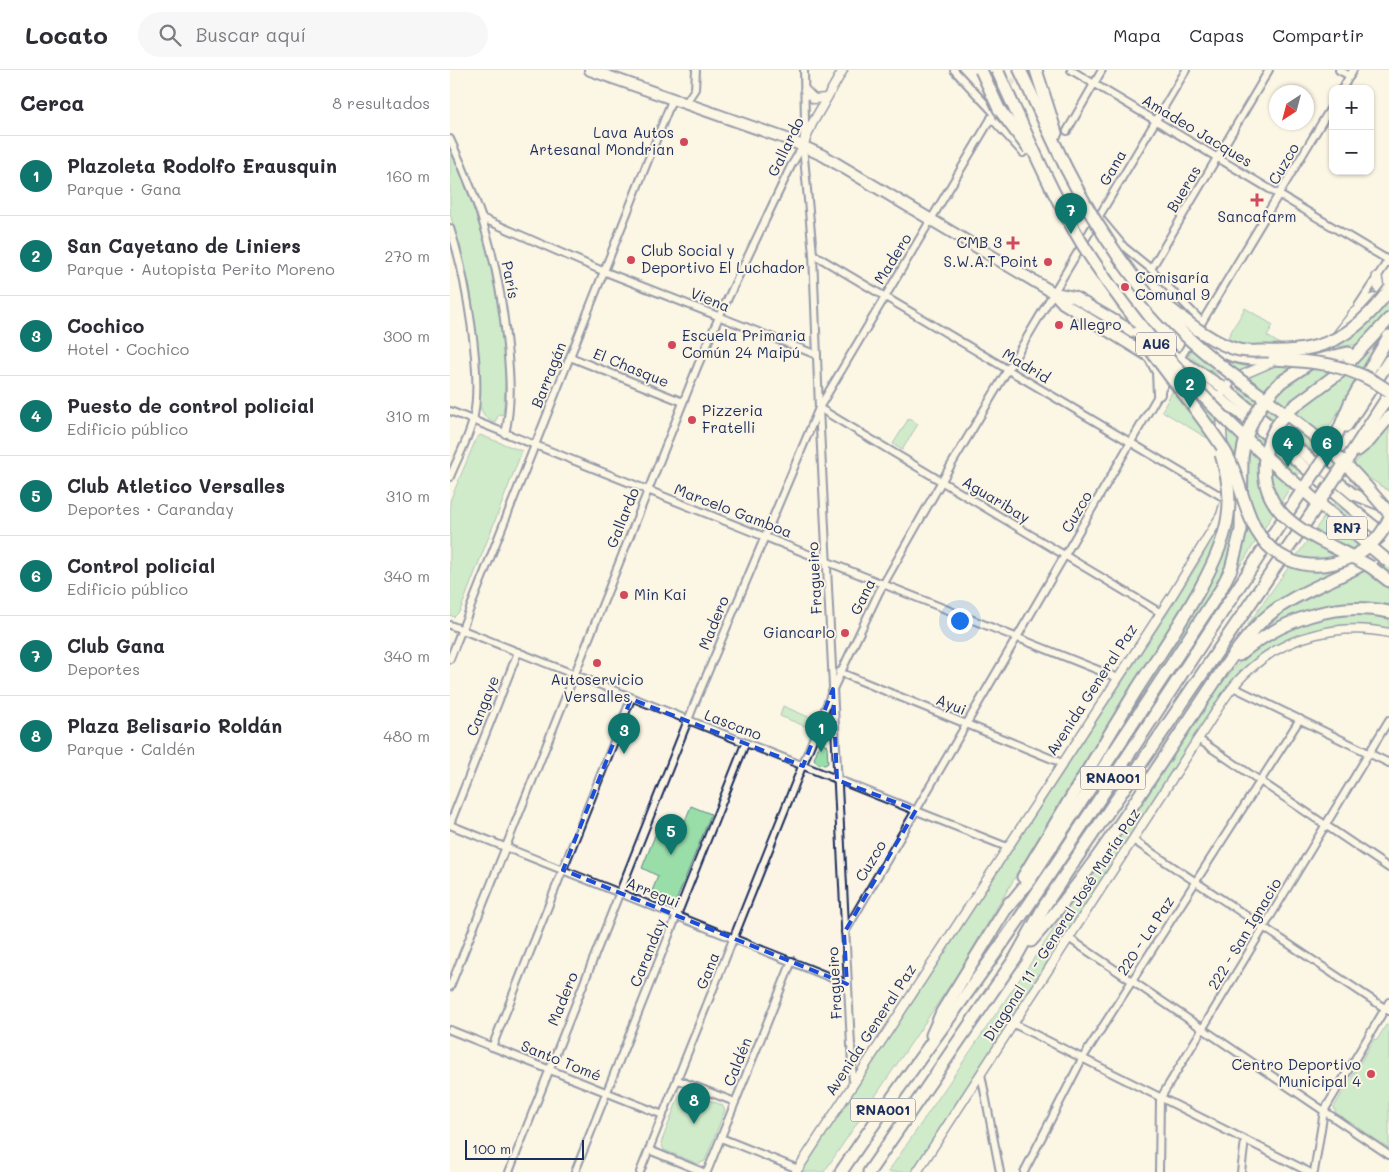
<!DOCTYPE html>
<html lang="es">
<meta charset="utf-8">
<style>
:root{--surface:#fff;--page:#f7f7f7;--text:#2b2b33;--muted:#7c7c81;--line:#e1e1e2;--accent:#0f766e}
body{margin:0;font-family:Mali,sans-serif;background:var(--page);color:var(--text)}
.controls{position:absolute;right:15px;top:15px;display:grid;overflow:hidden;border-radius:10px;box-shadow:0 1px 4px #0004}
.controls button{width:45px;height:45px;display:grid;place-items:center;padding:0;border:0;border-bottom:1px solid var(--line);background:var(--surface);color:var(--text);font:25px sans-serif}
.compass{position:absolute;left:819px;top:15px;width:45px;height:45px;border-radius:50%;background:var(--surface);box-shadow:0 1px 4px #0004;rotate:216deg}
.scale{position:absolute;left:15px;bottom:12px;width:119px;box-sizing:border-box;padding-left:5px;border:2px solid #1b2f5e;border-top:0;font-size:14px;line-height:18px;white-space:nowrap;color:#1b2f5e;-webkit-text-stroke:4px #fcf5e5;paint-order:stroke}
.you{position:absolute;left:509px;top:550px;width:18px;height:18px;margin:-12px;border:4px solid #fff;border-radius:50%;background:#1a73e8;box-shadow:0 0 0 8px #1a73e833}
.badge{display:grid;place-items:center;width:32px;height:32px;border-radius:50%;background:var(--accent);color:#fff;font-size:16px;font-weight:700}
.pin{position:absolute;translate:-50% -41px;filter:drop-shadow(0 1px 2px #0008)}
.pin::after{content:'';position:absolute;top:26px;width:18px;height:15px;background:inherit;clip-path:polygon(0 0,100% 0,50% 100%)}
.list{margin:0;padding:0;list-style:none}
h2{display:flex;justify-content:space-between;align-items:center;height:65px;margin:0;padding:0 20px;font-size:21px}
h2 small{font-size:16px;font-weight:400;color:var(--muted)}
.list li{display:grid;grid-template-columns:32px 1fr auto;gap:15px;align-items:center;box-sizing:border-box;height:80px;padding:0 20px;border-top:1px solid var(--line)}
.list b{display:block;font-size:19px;white-space:nowrap}
.list p{margin:0;font-size:16px;white-space:nowrap;color:var(--muted)}
.list em{font-size:16px;font-style:normal;color:var(--muted)}
.icon{flex:none;width:28px;height:28px;fill:none;stroke:currentColor;stroke-width:2;stroke-linecap:round;stroke-linejoin:round}
.map{position:relative;flex:none;width:939px;height:1102px;overflow:hidden}
header{display:flex;align-items:center;gap:30px;box-sizing:border-box;height:70px;padding:0 25px;background:var(--surface);border-bottom:1px solid var(--line)}
header strong{font-size:24px}
nav{display:flex;gap:28px;margin-inline-start:auto;font-size:18px}
.search{width:350px;height:45px;background:var(--page);display:flex;align-items:center;gap:12px;box-sizing:border-box;padding:0 18px;border-radius:28px;color:var(--muted);font-size:19px}
main{display:flex}
aside{flex:1;background:var(--surface)}
.map>svg:first-child{display:block}
</style>
<header>
<strong>Locato</strong>
<div class="search"><svg class="icon" aria-label="search" viewBox="0 0 24 24"><circle cx="10" cy="10" r="6"/><path d="M15 15l6 6"/></svg>Buscar aquí</div>
<nav><a>Mapa</a><a>Capas</a><a>Compartir</a></nav>
</header>
<main>
<aside>
<h2>Cerca<small>8 resultados</small></h2>
<ul class="list">
<li><span class="badge">1</span><div><b>Plazoleta Rodolfo Erausquin</b><p>Parque · Gana</p></div><em>160 m</em></li>
<li><span class="badge">2</span><div><b>San Cayetano de Liniers</b><p>Parque · Autopista Perito Moreno</p></div><em>270 m</em></li>
<li><span class="badge">3</span><div><b>Cochico</b><p>Hotel · Cochico</p></div><em>300 m</em></li>
<li><span class="badge">4</span><div><b>Puesto de control policial</b><p>Edificio público</p></div><em>310 m</em></li>
<li><span class="badge">5</span><div><b>Club Atletico Versalles</b><p>Deportes · Caranday</p></div><em>310 m</em></li>
<li><span class="badge">6</span><div><b>Control policial</b><p>Edificio público</p></div><em>340 m</em></li>
<li><span class="badge">7</span><div><b>Club Gana</b><p>Deportes</p></div><em>340 m</em></li>
<li><span class="badge">8</span><div><b>Plaza Belisario Roldán</b><p>Parque · Caldén</p></div><em>480 m</em></li>
</ul>
</aside>
<div class="map">
<svg width="939" height="1102" viewBox="0 0 939 1102">
<rect width="100%" height="100%" fill="#fcf5e5"/>
<filter id="ink" filterUnits="userSpaceOnUse"><feTurbulence type="fractalNoise" baseFrequency=".02" numOctaves="2"/><feDisplacementMap in="SourceGraphic" scale="10" xChannelSelector="R" yChannelSelector="G"/><feConvolveMatrix kernelMatrix="1 2 1 2 8 2 1 2 1" color-interpolation-filters="sRGB"/></filter>
<g filter="url(#ink)">
<g fill="#99dda9" stroke="#5a8684">
<path d="M0,80C37,161 63,255 53,345L49,344L45,352L35,347L29,335L28,277L21,222L0,143Z"/>
<path d="M939,230V242L911,274L885,277L914,237Z"/>
<path d="M795,238L823,255L817,266L835,277C814,282 791,293 771,279Z"/>
<path d="M939,257L864,382L813,341L833,316L857,298L891,289V292L843,330L849,337Z"/>
<path d="M745,276L757,278L780,292L803,298C767,310 768,306 738,285Z"/>
<path d="M831,291L849,293L829,308L805,335L789,322C790,303 817,297 831,291Z"/>
<path d="M727,312L765,335V355L757,368L712,341Z"/>
<path d="M781,343L795,355C790,408 792,464 769,513L628,728L685,613L628,702L505,908L374,1102H351L717,544L750,491L767,458H771L777,349Z"/>
<path d="M459,348L468,354L452,380L443,374Z"/>
<path d="M939,350V421L902,397Z"/>
<path d="M803,362L812,370L807,387L811,418L820,416L821,376L850,402L764,537L782,506L796,387Z"/>
<path d="M30,365L72,381L10,541L4,547L0,545V431L26,369Z"/>
<path d="M884,433L932,476L894,501L862,515L777,589L775,587Z"/>
<path d="M939,488V541L919,537L818,560L816,558L833,542Z"/>
<path d="M923,543L939,548V560C870,564 836,556 783,609L463,1102H438L773,611L801,580L816,570L870,545Z"/>
<path d="M333,636L361,648L357,657L330,646Z"/>
<path d="M371,670L377,676L378,693L375,695L368,694L364,689Z"/>
<path d="M241,736L261,744L226,831L220,834L200,826L208,806L192,798L206,763L227,771Z"/>
<path d="M936,955H939V1078L886,1043L884,1037L924,969L927,970Z"/>
<path d="M237,1022L272,1035L275,1040L255,1091L248,1094L214,1080L211,1073L230,1024Z"/>
</g>
<g fill="none" stroke-linecap="round" stroke-linejoin="round">
<path stroke="#cfcdca" stroke-width="6" stroke-dasharray="6 3" stroke-linecap="butt" d="M547,37L570,0"/>
<path stroke="#cfcdca" stroke-width="11" stroke-dasharray="11 5.5" stroke-linecap="butt" d="M902,283L927,284L939,287"/>
<defs>
<g id="minor">
<path d="M354,0L355,52L353,76L363,184L369,338L403,1015"/>
<path d="M504,0L544,43"/>
<path d="M621,0L938,190"/>
<path d="M889,0L900,6"/>
<path d="M892,19L903,0"/>
<path d="M235,34L245,19L246,0"/>
<path d="M541,48L573,83"/>
<path d="M617,61L652,0"/>
<path d="M0,69C33,139 50,199 57,276C60,305 62,335 55,364"/>
<path d="M649,147L674,177L701,199L752,252"/>
<path d="M34,149L148,199L367,285"/>
<path d="M0,158C15,203 34,306 23,350C18,370 7,389 0,407"/>
<path d="M363,184L776,429"/>
<path d="M701,199L819,0"/>
<path d="M908,236L939,189"/>
<path d="M744,266C773,284 781,294 817,291"/>
<path d="M120,287L233,332"/>
<path d="M728,292L883,34"/>
<path d="M369,338L711,543"/>
<path d="M0,341L668,608"/>
<path d="M0,555L557,777"/>
<path d="M0,589L222,30"/>
<path d="M389,602L612,693"/>
<path d="M783,617L939,693"/>
<path d="M748,669L939,798"/>
<path d="M0,754L68,582"/>
<path d="M0,755L397,914"/>
<path d="M683,770L939,941"/>
<path d="M395,862L720,305"/>
<path d="M620,869L939,1085"/>
<path d="M0,917L248,295L269,247L341,96L353,76"/>
<path d="M564,954L859,1102"/>
<path d="M0,960L213,1045"/>
<path d="M42,977L181,629"/>
<path d="M531,1004L550,1102"/>
<path d="M228,1010L285,1032"/>
<path d="M271,1068L348,1099"/>
<path d="M199,1080L253,1102"/>
<path d="M59,1102L244,635L369,338L546,40"/>
<path d="M125,1102L295,674"/>
<path d="M190,1102L383,619L429,522L497,402L736,0"/>
<path d="M257,1102L342,891"/>
<path d="M574,1102L632,989L850,649"/>
<path d="M709,1102L710,1029L939,650"/>
<path d="M791,1102L795,1070"/>
<path d="M864,1102L874,1041L939,932"/>
</g>
<g id="tertiary">
<path d="M355,20L364,29L376,28"/>
<path d="M353,76L362,54L393,0"/>
<path d="M887,265L903,244"/>
<path d="M772,323L783,309L827,290"/>
<path d="M771,344L773,377"/>
<path d="M346,1102L720,529L771,445L775,431"/>
<path d="M467,1102L748,669C764,646 778,618 800,599C836,566 891,552 939,563"/>
</g>
<g id="secondary">
<path d="M927,207L929,218L939,225"/>
<path d="M903,244L919,230L936,225"/>
</g>
<g id="primary">
<path d="M140,0L337,69L374,86L604,223L613,233L707,291"/>
<path d="M604,223L624,227L694,268"/>
<path d="M713,279L774,318L903,424L934,436"/>
<path d="M700,287L708,302L709,324"/>
<path d="M740,309C813,353 871,417 939,468"/>
</g>
<g id="motorway">
<path d="M570,0L616,98"/>
<path d="M586,0L606,63"/>
<path d="M797,283L824,289"/>
<path d="M831,312L863,291L898,283"/>
<path d="M847,334L890,302L939,249"/>
<path d="M896,356L939,291"/>
<path d="M883,374L900,333L939,266"/>
<path d="M908,380L919,371L939,347"/>
<path d="M897,390L939,325"/>
<path d="M921,497L939,511"/>
<path d="M789,585C831,550 885,530 939,542"/>
<path d="M573,807L687,619"/>
<path d="M557,838L581,808L771,519L781,499L791,460L792,387"/>
<path d="M581,871C642,803 689,724 740,649C762,617 782,582 809,554C845,517 901,509 939,476"/>
<path d="M482,965L492,942L560,832"/>
<path d="M391,1102C451,1012 517,926 578,836C668,703 755,567 844,433"/>
<path d="M419,1102L566,887L595,835L621,796L860,446"/>
</g>
</defs>
<use href="#minor" stroke="#1b2f5e" stroke-width="10"/>
<use href="#tertiary" stroke="#1b2f5e" stroke-width="11"/>
<use href="#secondary" stroke="#1b2f5e" stroke-width="12"/>
<use href="#primary" stroke="#1b2f5e" stroke-width="14"/>
<use href="#motorway" stroke="#1b2f5e" stroke-width="15"/>
<use href="#minor" stroke="#fcf5e5" stroke-width="6"/>
<use href="#tertiary" stroke="#fcf5e5" stroke-width="8"/>
<use href="#secondary" stroke="#fcf5e5" stroke-width="9"/>
<use href="#primary" stroke="#fcf5e5" stroke-width="10"/>
<use href="#motorway" stroke="#fcf5e5" stroke-width="11"/>
<defs>
<g id="motorway-bridge">
<path d="M531,0L549,39L579,79"/>
<path d="M547,0C577,64 606,137 646,195C724,312 831,404 939,492"/>
<path d="M616,98C647,159 685,217 734,264C775,303 825,333 868,369C895,391 917,417 939,443"/>
<path d="M709,230C731,247 762,274 789,280C798,282 808,281 816,281C873,284 906,265 939,220"/>
<path d="M688,262C714,301 745,336 771,375C797,413 791,467 837,489C853,496 869,497 885,493C909,487 930,471 939,449"/>
<path d="M824,289C869,292 901,294 939,321"/>
<path d="M847,334C829,348 818,365 815,388C806,454 877,470 921,497"/>
<path d="M792,387C796,357 809,333 831,312"/>
<path d="M844,433L882,377"/>
<path d="M860,446L897,390"/>
<path d="M687,619C716,573 772,497 778,445C781,425 777,404 771,384"/>
</g>
</defs>
<use href="#motorway-bridge" stroke="#1b2f5e" stroke-width="15" stroke-linecap="butt"/>
<use href="#motorway-bridge" stroke="#fcf5e5" stroke-width="11"/>
</g>
</g>
<path d="M0 0H939V1102H0ZM383,619L387,710L466,740L394,863L397,914L113,800L181,629L353,696Z" fill="#fcf5e5" fill-opacity=".55" fill-rule="evenodd"/>
<path fill="none" stroke="#1d4ed8" stroke-width="4" stroke-dasharray="10 6" stroke-linejoin="round" d="M383,619L387,710L466,740L394,863L397,914L113,800L181,629L353,696Z"/>
<g fill="#d1495b" stroke="#fcf5e5" stroke-width="2">
<circle cx="234" cy="72" r="5"/>
<path d="M804.5 122.5h5v5h5v5h-5v5h-5v-5h-5v-5h5z"/>
<path d="M560.5 165.5h5v5h5v5h-5v5h-5v-5h-5v-5h5z"/>
<circle cx="181" cy="190" r="5"/>
<circle cx="598" cy="192" r="5"/>
<circle cx="675" cy="217" r="5"/>
<circle cx="609" cy="255" r="5"/>
<circle cx="222" cy="275" r="5"/>
<circle cx="242" cy="350" r="5"/>
<circle cx="174" cy="525" r="5"/>
<circle cx="395" cy="563" r="5"/>
<circle cx="147" cy="593" r="5"/>
<circle cx="921" cy="1004" r="5"/>
</g>
<g text-anchor="middle" stroke-width="4" stroke-linejoin="round" paint-order="stroke">
<g fill="#fcf5e5" stroke="#5e6a86" stroke-width="1">
<rect x="686" y="262.5" width="40" height="23" rx="4"/>
<rect x="877" y="446.5" width="40" height="23" rx="4"/>
<rect x="630.5" y="696.5" width="65" height="23" rx="4"/>
<rect x="400.5" y="1028.5" width="65" height="23" rx="4"/>
</g>
<g font-size="14" font-weight="bold" fill="#1b2f5e">
<text x="706" y="279">AU6</text>
<text x="897" y="463">RN7</text>
<text x="663" y="713">RNA001</text>
<text x="433" y="1045">RNA001</text>
</g>
<g font-size="15" fill="#1b2f5e" stroke="#fcf5e5">
<text transform="translate(747 61) rotate(31)" y="5">Amadeo Jacques</text>
<text transform="translate(336 77) rotate(-64)" y="5">Gallardo</text>
<text transform="translate(834 94) rotate(-60)" y="5">Cuzco</text>
<text transform="translate(663 98) rotate(-60)" y="5">Gana</text>
<text transform="translate(734 119) rotate(-59)" y="5">Bueras</text>
<text transform="translate(443 189) rotate(-58)" y="5">Madero</text>
<text transform="translate(60 210) rotate(79)" y="5">París</text>
<text transform="translate(260 230) rotate(22)" y="5">Viena</text>
<text transform="translate(576 296) rotate(31)" y="5">Madrid</text>
<text transform="translate(181 298) rotate(22)" y="5">El Chasque</text>
<text transform="translate(99 305) rotate(-68)" y="5">Barragán</text>
<text transform="translate(546 430) rotate(31)" y="5">Aguaribay</text>
<text transform="translate(283 441) rotate(21)" y="5">Marcelo Gamboa</text>
<text transform="translate(627 442) rotate(-60)" y="5">Cuzco</text>
<text transform="translate(173 448) rotate(-68)" y="5">Gallardo</text>
<text transform="translate(365 508) rotate(-93)" y="5">Fragueiro</text>
<text transform="translate(413 527) rotate(-64)" y="5">Gana</text>
<text transform="translate(264 553) rotate(-68)" y="5">Madero</text>
<text transform="translate(642 620) rotate(-57)" y="5">Avenida General Paz</text>
<text transform="translate(501 635) rotate(22)" y="5">Ayui</text>
<text transform="translate(33 636) rotate(-68)" y="5">Cangaye</text>
<text transform="translate(283 655) rotate(21)" y="5">Lascano</text>
<text transform="translate(421 791) rotate(-59)" y="5">Cuzco</text>
<text transform="translate(203 823) rotate(22)" y="5">Arregui</text>
<text transform="translate(612 855) rotate(-57)" y="5">Diagonal 11 - General José María Paz</text>
<text transform="translate(795 864) rotate(-59)" y="5">222 - San Ignacio</text>
<text transform="translate(696 866) rotate(-57)" y="5">220 - La Paz</text>
<text transform="translate(198 883) rotate(-68)" y="5">Caranday</text>
<text transform="translate(258 901) rotate(-68)" y="5">Gana</text>
<text transform="translate(385 913) rotate(-93)" y="5">Fragueiro</text>
<text transform="translate(113 929) rotate(-68)" y="5">Madero</text>
<text transform="translate(421 960) rotate(-57)" y="5">Avenida General Paz</text>
<text transform="translate(111 991) rotate(22)" y="5">Santo Tomé</text>
<text transform="translate(288 992) rotate(-68)" y="5">Caldén</text>
</g>
<g font-size="15" fill="#1b2f5e" stroke="#fcf5e5" text-anchor="start">
<text x="224" y="68" text-anchor="end">Lava Autos<tspan x="224" dy="17">Artesanal Mondrian</tspan></text>
<text x="807" y="152" text-anchor="middle">Sancafarm</text>
<text x="552" y="178" text-anchor="end">CMB 3</text>
<text x="191" y="186">Club Social y<tspan x="191" dy="17">Deportivo El Luchador</tspan></text>
<text x="588" y="197" text-anchor="end">S.W.A.T Point</text>
<text x="685" y="213">Comisaría<tspan x="685" dy="17">Comunal 9</tspan></text>
<text x="619" y="260">Allegro</text>
<text x="232" y="271">Escuela Primaria<tspan x="232" dy="17">Común 24 Maipú</tspan></text>
<text x="252" y="346">Pizzeria<tspan x="252" dy="17">Fratelli</tspan></text>
<text x="184" y="530">Min Kai</text>
<text x="385" y="568" text-anchor="end">Giancarlo</text>
<text x="147" y="615" text-anchor="middle">Autoservicio<tspan x="147" dy="17">Versalles</tspan></text>
<text x="911" y="1000" text-anchor="end">Centro Deportivo<tspan x="911" dy="17">Municipal 4</tspan></text>
</g>
</g>
</svg>
<div class="controls">
<button>+</button>
<button>−</button>
</div>
<svg class="compass" viewBox="-18 -18 36 36"><path d="M0-13l5 13h-10z" fill="#e53935"/><path d="M0 13l5-13h-10z" fill="#7c7c81"/></svg>
<div class="scale">100 m</div>
<div class="you"></div>
<div class="pin badge" style="left:371px;top:682px">1</div>
<div class="pin badge" style="left:740px;top:338px">2</div>
<div class="pin badge" style="left:174px;top:684px">3</div>
<div class="pin badge" style="left:838px;top:397px">4</div>
<div class="pin badge" style="left:221px;top:785px">5</div>
<div class="pin badge" style="left:877px;top:397px">6</div>
<div class="pin badge" style="left:621px;top:164px">7</div>
<div class="pin badge" style="left:244px;top:1054px">8</div>
</div>
</main>
